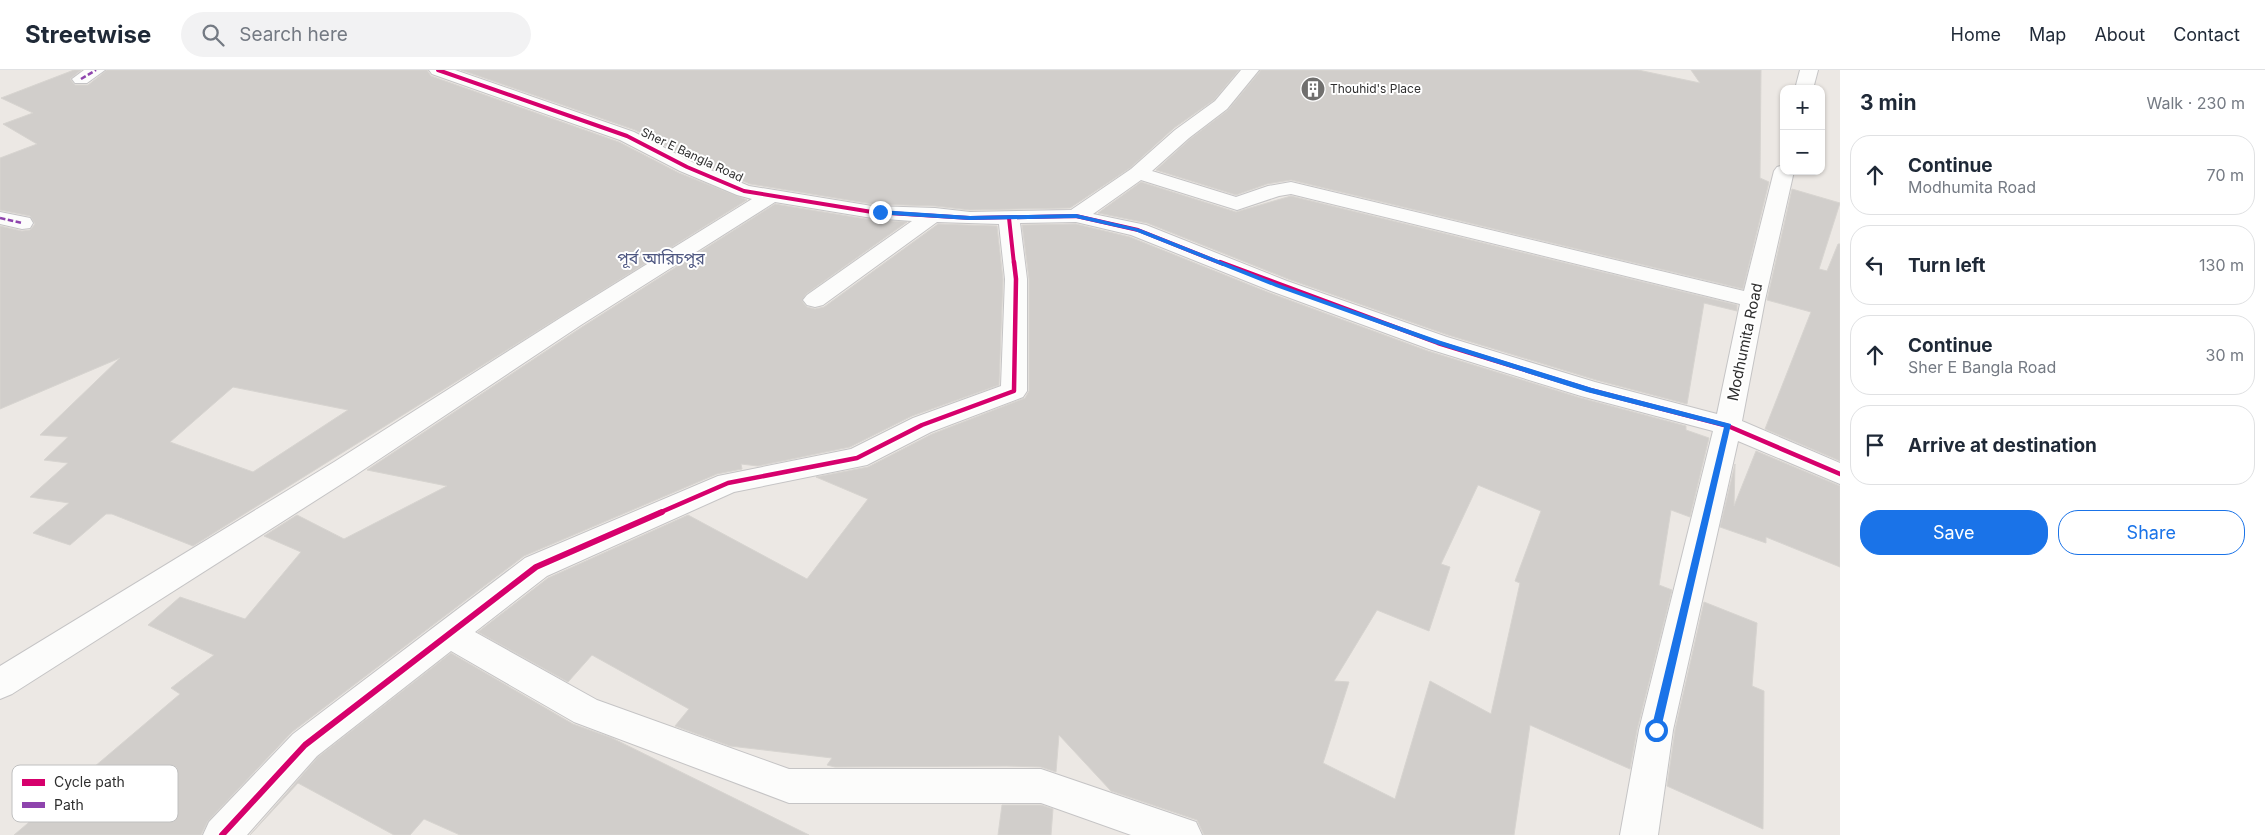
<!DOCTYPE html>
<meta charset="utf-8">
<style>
:root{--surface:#fff;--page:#f2f2f3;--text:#1f2937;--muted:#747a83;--line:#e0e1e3;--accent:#1a73e8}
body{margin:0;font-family:Inter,"Noto Sans Bengali",sans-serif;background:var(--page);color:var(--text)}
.controls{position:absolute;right:15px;top:15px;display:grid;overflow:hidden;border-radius:10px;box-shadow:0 1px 4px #0004}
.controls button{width:45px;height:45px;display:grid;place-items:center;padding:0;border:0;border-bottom:1px solid var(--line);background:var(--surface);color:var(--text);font:25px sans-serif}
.stop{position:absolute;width:15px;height:15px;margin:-11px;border:4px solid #1a73e8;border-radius:50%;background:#fff}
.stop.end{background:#1a73e8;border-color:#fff;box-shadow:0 1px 5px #0008}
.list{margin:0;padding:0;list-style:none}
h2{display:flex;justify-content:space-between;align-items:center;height:65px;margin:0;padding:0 20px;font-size:21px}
h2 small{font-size:16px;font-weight:400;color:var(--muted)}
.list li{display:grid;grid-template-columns:32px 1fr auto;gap:15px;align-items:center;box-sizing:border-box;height:80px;margin:0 10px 10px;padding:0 10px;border:1px solid var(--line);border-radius:20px}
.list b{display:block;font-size:19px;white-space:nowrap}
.list p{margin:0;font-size:16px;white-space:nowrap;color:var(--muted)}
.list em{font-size:16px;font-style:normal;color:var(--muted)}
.actions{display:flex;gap:10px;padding:15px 20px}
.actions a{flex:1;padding:11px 0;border:1px solid var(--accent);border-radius:20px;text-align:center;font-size:18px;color:var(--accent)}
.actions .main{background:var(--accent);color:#fff}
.icon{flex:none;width:28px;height:28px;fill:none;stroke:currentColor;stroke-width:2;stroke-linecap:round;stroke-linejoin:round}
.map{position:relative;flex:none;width:1840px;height:765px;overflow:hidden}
header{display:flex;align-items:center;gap:30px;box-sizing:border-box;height:70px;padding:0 25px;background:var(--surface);border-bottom:1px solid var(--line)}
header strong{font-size:24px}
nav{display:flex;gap:28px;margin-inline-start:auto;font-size:18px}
.search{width:350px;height:45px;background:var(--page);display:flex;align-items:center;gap:12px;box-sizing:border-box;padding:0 18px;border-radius:28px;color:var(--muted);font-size:19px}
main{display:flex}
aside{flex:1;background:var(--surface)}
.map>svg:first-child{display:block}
</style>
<header>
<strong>Streetwise</strong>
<div class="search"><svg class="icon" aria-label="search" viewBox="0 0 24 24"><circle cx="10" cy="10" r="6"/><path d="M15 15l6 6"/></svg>Search here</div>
<nav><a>Home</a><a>Map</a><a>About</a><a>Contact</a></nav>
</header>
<main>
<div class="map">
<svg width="1840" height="765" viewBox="0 0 1840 765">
<rect width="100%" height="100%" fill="#ece8e4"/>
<g fill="#d1cecb" stroke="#d7d4d0" fill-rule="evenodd">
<path d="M74,0H81L70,9L75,15H88L107,0H427L431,6L619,72L679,103L747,130L193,476L112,444H106L70,475L33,463L69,433L30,427L68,393L44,390L68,367L40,365L120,288L0,339V156L22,161L30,160L35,154L30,146L0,140V88L37,74L3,54L33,43L1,28ZM233,317L348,340L253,402L170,372Z"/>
<path d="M461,0H1239L1214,30L1174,58L1130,98L1070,138L970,140L935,136L872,134L750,114L695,91L635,60Z"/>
<path d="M1261,0H1638L1700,13L1691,0H1761L1760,108L1769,112L1743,219L1291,110L1267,114L1236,125L1156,100L1190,69L1228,40Z"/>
<path d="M1141,112L1236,142L1291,126L1737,235V241L1704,233L1687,334L1596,310L1448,265L1288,209L1147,153L1098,143Z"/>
<path d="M1792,119L1840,133L1819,199L1827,201L1838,174H1840V391L1765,359L1811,242L1767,230Z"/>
<path d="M775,134L872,150L907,152L806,224L802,231L807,237L815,239L824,237L938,154L997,156L1003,209L999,315L912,346L850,377L758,396L741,394L742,399L717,404L524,486L292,662L208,751L201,765H14L180,624L171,618L214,585L148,555L180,527L245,549L301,482L264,466L297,445L344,469L447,416L367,400L582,257Z"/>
<path d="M1076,154L1130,167L1270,223L1428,281L1581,328L1686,356V360L1709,368L1690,447L1671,440L1659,515L1672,520L1637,660L1630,699L1530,655L1514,765H1204L1197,750L1111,721L1059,665L1056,702L1041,697L1006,696L835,697L827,695L832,688L730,676L675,656L689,639L592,585L568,612L478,562L548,508L688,445L807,509L868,429L816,407L868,397L932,364L1025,328L1029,321V209L1022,155ZM1478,415L1541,441L1515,511L1520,513L1491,644L1430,611L1395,729L1323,693L1349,612L1334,611L1377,540L1429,561L1450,497L1441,494Z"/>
<path d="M1756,381L1840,416V497L1766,467V473L1720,457L1735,394L1734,436Z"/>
<path d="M1704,532L1757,553L1752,616L1764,621L1763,759L1667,716L1675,660Z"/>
<path d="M451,583L573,654L612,668L809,765H460L424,749L410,765H394L298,713L250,765L318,687Z"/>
<path d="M1002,735H1041L1053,739L1051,765H998Z"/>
</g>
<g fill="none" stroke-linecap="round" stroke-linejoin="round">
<defs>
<g id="minor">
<path d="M84,0H105L87,13H75L72,9Z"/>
<path d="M429,0H455L634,62L694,93L749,116L872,136L935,138L970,142L1071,140L1131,99L1175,60L1215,31L1241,0H1259L1227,39L1189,68L1152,101L1236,127L1268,116L1291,112L1744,221L1774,101L1777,97L1784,95V101H1794L1765,230L1742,351L1840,393V414L1738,371L1673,660L1658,765H1620L1639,660L1713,361L1581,326L1429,279L1271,221L1131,165L1076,152L1020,153L1027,209V321L1023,327L931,362L867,395L734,422L547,506L475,562L597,630L789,699H1041L1196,752L1202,765H1131L1041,733H789L574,652L451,581L317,686L247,765H203L209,752L293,664L525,488L718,406L851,379L913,348L1001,316L1005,209L999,154L937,152L823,235L815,237L807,235L803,230L807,225L912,151L872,148L775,132L581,255L354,406L12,624L0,629V596L334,392L565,245L752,129L737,125L680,101L620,70L432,4ZM1141,110L1237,140L1279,126L1291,124L1740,234L1717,344L1595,312L1447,267L1287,211L1146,155L1093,144Z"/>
<path d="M1800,0H1818L1813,19H1795Z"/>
<path d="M0,142L30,148L33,153L30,158L22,159L0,154Z"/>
</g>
</defs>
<use href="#minor" stroke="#c5c4c5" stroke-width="2"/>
<use href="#minor" fill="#fcfcfb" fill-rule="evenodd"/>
<g stroke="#8e44ad" stroke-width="2.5" stroke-dasharray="5.5 2.5" stroke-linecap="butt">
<path d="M81,9L96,0"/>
<path d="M0,148L22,153"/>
</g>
<defs>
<g id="cycleway-far2">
<path d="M438,0L627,66L687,97L744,121L872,142L970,148L1076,146L1138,160L1223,194"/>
<path d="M1009,148L1014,194"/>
</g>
<g id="cycleway-far1">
<path d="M1220,192L1438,273L1590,320L1728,356L1840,404"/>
<path d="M659,443L728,413L857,388L922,355L1014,321L1016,209L1014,192"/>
</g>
<path id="cycleway" d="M222,765L305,675L536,497L662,442"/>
</defs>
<use href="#cycleway-far2" stroke="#fff" stroke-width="6"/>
<use href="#cycleway-far1" stroke="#fff" stroke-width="8"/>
<use href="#cycleway" stroke="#fff" stroke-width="9"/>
<use href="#cycleway-far2" stroke="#d6006c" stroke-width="4"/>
<use href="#cycleway-far1" stroke="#d6006c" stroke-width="4.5"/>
<use href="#cycleway" stroke="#d6006c" stroke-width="6"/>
</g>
<path fill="#1a73e8" d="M880,140L970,146L1076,144L1140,159L1281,215L1441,271L1592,318L1731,354L1660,663H1652L1651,660L1724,357L1587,322L1436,274L1276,217L1135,161L1076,148L970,150L877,144Z"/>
<defs>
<symbol id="building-disc" viewBox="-11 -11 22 22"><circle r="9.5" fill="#706f6e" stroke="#fff"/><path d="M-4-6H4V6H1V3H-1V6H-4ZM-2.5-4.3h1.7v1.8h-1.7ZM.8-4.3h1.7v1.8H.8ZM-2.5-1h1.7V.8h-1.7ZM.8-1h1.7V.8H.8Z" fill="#fff"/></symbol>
</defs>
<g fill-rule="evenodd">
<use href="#building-disc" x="1299" y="5" width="28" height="28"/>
</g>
<g text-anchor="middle" stroke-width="4" stroke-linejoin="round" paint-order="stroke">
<g font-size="12" fill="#2e2e2e" stroke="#fff" text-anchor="start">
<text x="1330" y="23">Thouhid's Place</text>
</g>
<g font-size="12" fill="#2e2e2e" stroke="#fff">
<text transform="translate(692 85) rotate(25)" y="4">Sher E Bangla Road</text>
</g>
<g font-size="15" fill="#2e2e2e" stroke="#fff">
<text transform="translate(1745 272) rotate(-78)" y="5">Modhumita Road</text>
</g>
<g font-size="16" fill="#4d5680" stroke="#fff">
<text x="661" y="194">পূর্ব আরিচপুর</text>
</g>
</g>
<rect x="12" y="695" width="166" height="57" rx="8" fill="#fff" stroke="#c0c0c0" stroke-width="1"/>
<rect x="22" y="709" width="23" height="7" fill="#d6006c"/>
<rect x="22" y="732" width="23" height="6" fill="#8e44ad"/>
<g font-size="14" fill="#2e2e2e">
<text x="54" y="717">Cycle path</text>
<text x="54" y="740">Path</text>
</g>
</svg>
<div class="controls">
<button>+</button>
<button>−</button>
</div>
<div class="stop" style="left:1656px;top:660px"></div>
<div class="stop end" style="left:880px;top:142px"></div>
</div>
<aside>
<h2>3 min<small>Walk · 230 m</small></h2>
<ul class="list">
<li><svg class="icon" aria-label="ahead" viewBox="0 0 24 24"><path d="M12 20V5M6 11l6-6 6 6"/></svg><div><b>Continue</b><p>Modhumita Road</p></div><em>70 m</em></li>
<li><svg class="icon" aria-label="left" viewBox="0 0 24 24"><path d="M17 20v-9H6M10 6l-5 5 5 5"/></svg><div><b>Turn left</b></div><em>130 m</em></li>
<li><svg class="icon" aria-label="ahead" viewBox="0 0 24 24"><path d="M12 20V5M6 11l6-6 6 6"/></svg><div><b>Continue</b><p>Sher E Bangla Road</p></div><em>30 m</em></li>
<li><svg class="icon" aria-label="arrive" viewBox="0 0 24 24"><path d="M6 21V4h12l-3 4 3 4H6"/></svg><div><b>Arrive at destination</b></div></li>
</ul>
<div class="actions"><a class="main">Save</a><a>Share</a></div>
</aside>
</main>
